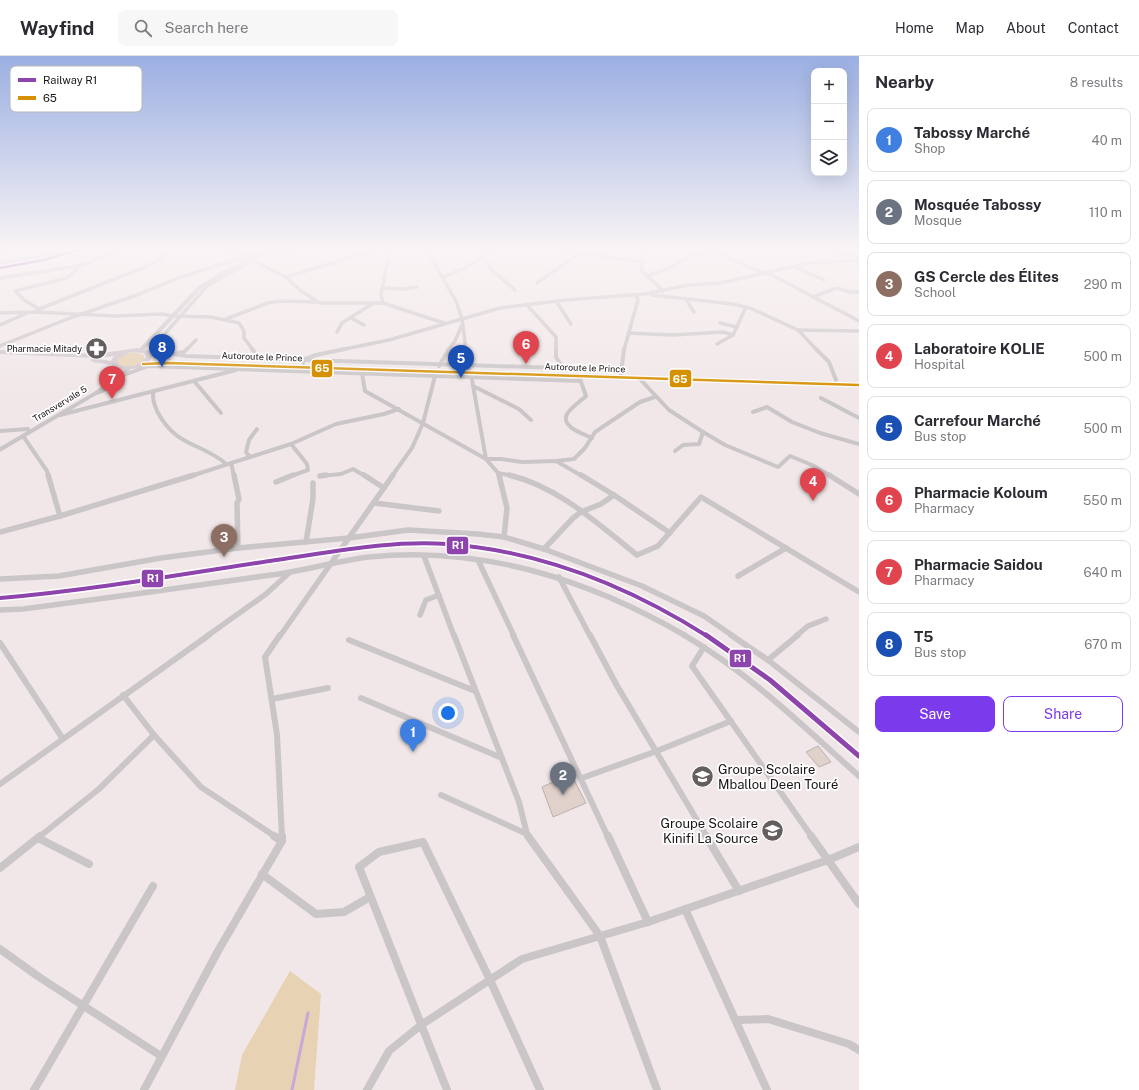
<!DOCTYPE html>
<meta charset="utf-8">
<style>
:root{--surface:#fff;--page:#f7f7f7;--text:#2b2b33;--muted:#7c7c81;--line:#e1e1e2;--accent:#7c3aed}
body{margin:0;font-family:"Public Sans",sans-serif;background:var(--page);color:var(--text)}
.controls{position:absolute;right:12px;top:12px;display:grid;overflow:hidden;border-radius:8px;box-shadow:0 4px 16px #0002}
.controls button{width:36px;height:36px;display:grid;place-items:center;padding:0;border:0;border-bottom:1px solid var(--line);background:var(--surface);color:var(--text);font:20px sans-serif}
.you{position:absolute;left:448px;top:657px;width:14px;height:14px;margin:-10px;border:3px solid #fff;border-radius:50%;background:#1a73e8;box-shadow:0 0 0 6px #1a73e833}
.badge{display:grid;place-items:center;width:26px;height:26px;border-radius:50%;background:var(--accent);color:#fff;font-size:13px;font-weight:700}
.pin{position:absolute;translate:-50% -33px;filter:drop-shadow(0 1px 2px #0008)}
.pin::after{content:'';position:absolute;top:21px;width:14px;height:12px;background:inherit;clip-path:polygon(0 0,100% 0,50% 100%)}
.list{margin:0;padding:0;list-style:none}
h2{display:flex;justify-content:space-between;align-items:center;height:52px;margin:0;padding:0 16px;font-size:17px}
h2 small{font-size:13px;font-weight:400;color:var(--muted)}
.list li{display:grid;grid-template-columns:26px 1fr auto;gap:12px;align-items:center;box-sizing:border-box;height:64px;margin:0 8px 8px;padding:0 8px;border:1px solid var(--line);border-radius:8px}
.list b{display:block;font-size:15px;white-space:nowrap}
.list p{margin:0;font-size:13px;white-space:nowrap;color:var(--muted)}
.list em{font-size:13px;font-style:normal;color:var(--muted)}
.actions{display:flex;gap:8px;padding:12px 16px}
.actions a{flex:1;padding:9px 0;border:1px solid var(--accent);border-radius:8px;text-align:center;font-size:14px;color:var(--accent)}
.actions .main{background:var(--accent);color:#fff}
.icon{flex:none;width:22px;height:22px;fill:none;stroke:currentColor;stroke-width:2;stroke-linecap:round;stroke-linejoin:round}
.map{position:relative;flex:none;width:859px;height:1034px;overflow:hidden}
header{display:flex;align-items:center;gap:24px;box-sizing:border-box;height:56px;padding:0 20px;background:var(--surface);border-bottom:1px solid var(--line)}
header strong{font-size:19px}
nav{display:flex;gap:22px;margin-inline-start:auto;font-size:14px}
.search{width:280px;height:36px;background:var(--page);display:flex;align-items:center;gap:10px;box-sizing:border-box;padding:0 14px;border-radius:8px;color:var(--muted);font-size:15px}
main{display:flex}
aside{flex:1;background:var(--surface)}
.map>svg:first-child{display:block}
</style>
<header>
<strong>Wayfind</strong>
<div class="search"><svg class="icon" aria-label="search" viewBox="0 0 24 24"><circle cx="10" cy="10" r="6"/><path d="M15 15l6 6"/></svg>Search here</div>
<nav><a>Home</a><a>Map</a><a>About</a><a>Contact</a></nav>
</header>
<main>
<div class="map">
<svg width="859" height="1034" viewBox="0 0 859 1034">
<rect width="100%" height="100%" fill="#f1e7e8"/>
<g fill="#e7d2b4">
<path d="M134,296L144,299V304C137,311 127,312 117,309L118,302L125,298Z"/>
<path d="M290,915L321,938L314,1034H235L242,999Z"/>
</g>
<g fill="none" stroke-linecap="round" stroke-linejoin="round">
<path stroke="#c9a7d9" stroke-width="3" d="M292,1034L308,957"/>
</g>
<g fill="#e1d1cb" stroke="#b9b2b1">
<path d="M818,690L831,706L819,711L806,696Z"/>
<path d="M571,718L586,747L553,761L542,731Z"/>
</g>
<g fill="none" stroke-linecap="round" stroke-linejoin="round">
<g stroke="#cac6c7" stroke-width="3.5">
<path d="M226,193L252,202L259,208L286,221L301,235L320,247H383"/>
<path d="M390,193L381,239L383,247L444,267"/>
<path d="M426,193L456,245L462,263L466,294"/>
<path d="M551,193L643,206"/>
<path d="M641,193L643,198L641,214L663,235"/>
<path d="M827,193L859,201"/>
<path d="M714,195L763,217L770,218L859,265"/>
<path d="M0,196L8,197"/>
<path d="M265,196L301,193"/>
<path d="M482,202L488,207L491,213L515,234"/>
<path d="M0,207L53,199"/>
<path d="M795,211L824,224"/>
<path d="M646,220L667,213L691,200L724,193"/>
<path d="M286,221L379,193"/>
<path d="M443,221L463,213L497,193"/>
<path d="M0,222L83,209L122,193"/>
<path d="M537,227L578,198"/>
<path d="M382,232L403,233L417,231"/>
<path d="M652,239L732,248L750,252L798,274L817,294"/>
<path d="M812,241L837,232L850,236H859"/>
<path d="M685,242L694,256"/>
<path d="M556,245L571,268"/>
<path d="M526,248L556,281V294"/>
<path d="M39,253L150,209L166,199"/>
<path d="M37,255L39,253L24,244L15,235L67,222L80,210"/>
<path d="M0,257L37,256L115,260L161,258L174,260L211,261L239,267L244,275V282L253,294"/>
<path d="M351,262L364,269"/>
<path d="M226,263L268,247L280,245L316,246"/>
<path d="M720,267L737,271"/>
<path d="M0,269L27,257"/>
<path d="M798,274L859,275"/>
<path d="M337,276L342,267L372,248"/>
<path d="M628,277L673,279L723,276L733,279"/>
<path d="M717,288L733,279L746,251"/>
<path d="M0,290L70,262L137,239L178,222L248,200"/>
<path d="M156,294L154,293L155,289L207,230L254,204L267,193"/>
<path d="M186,294L196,284"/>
<path d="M340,294L389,284L500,252L566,244L645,238L688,229L720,227L809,207L859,204"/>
<path d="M448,294L455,285L462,269"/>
<path d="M624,294L638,244L636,239"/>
</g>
<g stroke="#cac6c7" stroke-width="4">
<path d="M154,293L157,295L186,300L621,314"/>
<path d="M252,293L259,302"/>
<path d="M466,293L469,313"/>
<path d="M556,293V301L563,313"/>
<path d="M816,293L829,306L836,324"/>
<path d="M178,297L184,296L187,293"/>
<path d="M303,307L305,303L316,299L345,293"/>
<path d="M439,310L449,293"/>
<path d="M362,317L365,335L486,403L498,417L513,420"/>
<path d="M471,318L486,403H501L522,406L556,405L582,420"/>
<path d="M621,318L624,293"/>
<path d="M639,322L669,354L703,376L725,389L778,411L790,400L812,409L831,420"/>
<path d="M580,323L586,340C581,345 571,351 567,358C560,371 584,378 592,382"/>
<path d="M194,325L221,357"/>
<path d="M473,330L519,353L531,364"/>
<path d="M96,337L102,335L124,319L148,310L581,325"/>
<path d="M153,337C152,354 168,375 182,383C197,392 213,396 226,408"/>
<path d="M821,342L859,362"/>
<path d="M753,356L767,351L792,366L820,377L859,388"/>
<path d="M60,359L236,314"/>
<path d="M0,375L28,373"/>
<path d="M23,380L47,415L49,420"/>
<path d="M675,395L683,389L699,388L703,376"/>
<path d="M250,401L246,396L249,384L257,373"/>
<path d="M556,405L574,403L585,392L595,376L640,346L655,341"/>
<path d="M231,407L234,420"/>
<path d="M498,417L499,420"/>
<path d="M191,420L291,388L336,368L384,358L399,353"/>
<path d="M291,420L308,414L307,408L291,388"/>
<path d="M320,420L341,418L353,413L365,420"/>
<path d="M392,420L412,392L423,367L436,316"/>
</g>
<g stroke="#cac6c7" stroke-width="5.5">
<path d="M48,419L60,460"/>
<path d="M234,419L239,443L237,447L238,492"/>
<path d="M364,419L384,432"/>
<path d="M499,419L507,452L504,481"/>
<path d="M509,419C559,431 598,468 637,499L658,490L701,441L859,536"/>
<path d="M581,419L614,439L670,477"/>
<path d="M829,419L859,438"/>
<path d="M320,420L326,419"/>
<path d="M276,426L293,419"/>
<path d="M374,447L439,455"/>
<path d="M0,476L60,460L194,419"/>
<path d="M306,486L313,443V427"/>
<path d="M544,493L573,462L581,456L601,448L614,439"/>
<path d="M424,500L454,580"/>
<path d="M478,504L514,580"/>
<path d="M738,520L786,492"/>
<path d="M559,521L590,580"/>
<path d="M0,523L59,520L161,502L238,492L349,482L408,474L478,478L504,481L544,493L642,530L704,560L733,580"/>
<path d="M0,554L23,553C106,542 188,531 271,519C304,515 336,505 369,501C481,489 590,524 686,580"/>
<path d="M420,559L426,544L439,539"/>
<path d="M207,580L266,538L289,517"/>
<path d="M280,580L393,419"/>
<path d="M796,580L808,570L826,563"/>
</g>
<g stroke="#cac6c7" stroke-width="6">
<path d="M280,579L265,601L277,679L282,781"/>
<path d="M454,579L519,746L527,778"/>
<path d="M513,579L608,781"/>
<path d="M590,579L616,628L707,781"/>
<path d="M684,579C749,617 803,670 859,720"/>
<path d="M731,579L768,604L859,676"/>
<path d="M349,584L475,635"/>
<path d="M0,587L63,683"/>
<path d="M704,591L692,610L812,781"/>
<path d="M768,604L798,579"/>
<path d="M123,639L154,679L201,731L276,781"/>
<path d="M361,642L502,702"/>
<path d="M272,643L328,632"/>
<path d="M582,722L657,695L731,665"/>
<path d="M0,728L209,579"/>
<path d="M441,739L527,778L529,781"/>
<path d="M39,781L99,733L154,679"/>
</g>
<g stroke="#cac6c7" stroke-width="8">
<path d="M274,780L282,785"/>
<path d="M528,780L600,880L657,1034"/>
<path d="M608,780L648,866"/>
<path d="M706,780L739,835"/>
<path d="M811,780L859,848"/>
<path d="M38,782L89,808"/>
<path d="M0,812L40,780"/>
<path d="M262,818L316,858L344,856L370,841"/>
<path d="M685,853L767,1034"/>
<path d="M0,893L39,921L161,1000"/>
<path d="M737,964L768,963L849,988L859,994"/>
<path d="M34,1034L153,830"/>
<path d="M144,1034L218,895L282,785V780"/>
<path d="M367,1034L389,995L421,969L522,903L648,866L828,804L859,791"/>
<path d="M447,1034L359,811L379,796L423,786L490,924L540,1034"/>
</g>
<g fill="#cac6c7" fill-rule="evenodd">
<path d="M259,193H264L254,203L223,219L201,233L143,295H139V293L197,231L219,217L250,201Z"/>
<path d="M128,311L130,312V314L98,338L0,396V391L94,336Z"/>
</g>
<path fill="#d1c8cd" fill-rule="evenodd" d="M137,292L147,294L159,300L171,303C166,307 157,304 152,301L149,306L168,305L511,317L785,324L859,327V331L785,327L511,321L168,309C161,309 151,308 145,310C133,313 125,316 113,311L112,309L93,306L90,304L93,302L111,305L114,300L96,302L0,298V294L96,298ZM130,296L143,297L146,300C141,311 128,312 118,309V303Z"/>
<path stroke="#cbc8c9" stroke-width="2" stroke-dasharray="2 4" stroke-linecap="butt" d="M0,542C92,534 184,518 276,504C332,496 390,484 447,488C541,495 628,530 707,580"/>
<path stroke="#cbc8c9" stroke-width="2.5" stroke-dasharray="2.5 5" stroke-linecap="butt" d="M706,579L770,624L859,700"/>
<defs>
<path id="bus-1" d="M143,308L168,307L859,329"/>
</defs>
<use href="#bus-1" stroke="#fff" stroke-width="5"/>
<use href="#bus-1" stroke="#d69003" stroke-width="2.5"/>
<defs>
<path id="rail-1-far2" d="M0,212L44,204L80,193"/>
<path id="rail-1-far1" d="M0,542C92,534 184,518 276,504C332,496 390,484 447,488C541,495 628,530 707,580"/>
<path id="rail-1" d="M706,579L770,624L859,700"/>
</defs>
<use href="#rail-1-far2" stroke="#fff" stroke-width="4.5"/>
<use href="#rail-1-far1" stroke="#fff" stroke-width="7"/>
<use href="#rail-1" stroke="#fff" stroke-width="8"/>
<use href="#rail-1-far2" stroke="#8e44ad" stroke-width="2.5"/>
<use href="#rail-1-far1" stroke="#8e44ad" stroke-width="4"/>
<use href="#rail-1" stroke="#8e44ad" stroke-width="5"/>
</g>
<linearGradient id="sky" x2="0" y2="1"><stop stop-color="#9bafe2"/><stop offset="0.57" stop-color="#f9f4f5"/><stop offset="1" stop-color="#f9f4f5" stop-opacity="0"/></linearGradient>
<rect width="859" height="338" fill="url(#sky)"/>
<defs>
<symbol id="pharmacy-disc" viewBox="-11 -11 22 22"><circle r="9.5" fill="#655e5e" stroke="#fff"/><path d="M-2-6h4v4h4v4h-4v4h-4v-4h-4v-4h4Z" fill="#fff"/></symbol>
<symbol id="school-disc" viewBox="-11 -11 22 22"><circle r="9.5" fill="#655e5e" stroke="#fff"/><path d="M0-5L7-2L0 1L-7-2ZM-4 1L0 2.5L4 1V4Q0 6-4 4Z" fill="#fff"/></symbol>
</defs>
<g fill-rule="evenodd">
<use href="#pharmacy-disc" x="84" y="280" width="25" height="25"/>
<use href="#school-disc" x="690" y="708" width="25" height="25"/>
<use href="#school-disc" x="760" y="762" width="25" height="25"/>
</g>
<g text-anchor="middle" stroke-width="3.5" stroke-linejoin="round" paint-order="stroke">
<g font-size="9" fill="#1a1414" stroke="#fff" text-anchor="end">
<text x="82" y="296">Pharmacie Mitady</text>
</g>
<g font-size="9" fill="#1a1414" stroke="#fff">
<text transform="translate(262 301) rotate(2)" y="3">Autoroute le Prince</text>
<text transform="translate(585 312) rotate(2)" y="3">Autoroute le Prince</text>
<text transform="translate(60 348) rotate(-31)" y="3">Transvervale 5</text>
</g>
<g font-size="13" fill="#1a1414" stroke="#fff" text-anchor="start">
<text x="718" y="718">Groupe Scolaire<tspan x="718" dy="15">Mballou Deen Touré</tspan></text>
<text x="758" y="772" text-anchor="end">Groupe Scolaire<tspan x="758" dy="15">Kinifi La Source</tspan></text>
</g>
</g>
<rect x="10" y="10" width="132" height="46" rx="6" fill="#fff" stroke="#bab8b8" stroke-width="1"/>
<rect x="18" y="22" width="18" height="4" fill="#8e44ad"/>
<rect x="18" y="40" width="18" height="4" fill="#d69003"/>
<g font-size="11" fill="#1a1414">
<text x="43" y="28">Railway R1</text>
<text x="43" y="46">65</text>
</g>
<g stroke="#fff" stroke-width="1.5">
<rect x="311" y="303" width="22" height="19" rx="4" fill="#d69003"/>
<rect x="669" y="313" width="23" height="19" rx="4" fill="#d69003"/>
<rect x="446" y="480" width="23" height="19" rx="4" fill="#8e44ad"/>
<rect x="141" y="513" width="23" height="19" rx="4" fill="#8e44ad"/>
<rect x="729" y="593" width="23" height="19" rx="4" fill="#8e44ad"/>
</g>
<g font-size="11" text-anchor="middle" font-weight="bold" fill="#fff">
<text x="322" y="316">65</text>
<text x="680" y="327">65</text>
<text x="458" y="493">R1</text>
<text x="153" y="526">R1</text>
<text x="740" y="606">R1</text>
</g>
</svg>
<div class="controls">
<button>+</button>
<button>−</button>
<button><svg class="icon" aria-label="layers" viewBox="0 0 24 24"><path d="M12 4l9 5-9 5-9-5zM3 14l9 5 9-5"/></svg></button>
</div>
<div class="you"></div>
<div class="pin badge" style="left:413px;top:696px;background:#3f7fe0">1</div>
<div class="pin badge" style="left:563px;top:739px;background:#6b7280">2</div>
<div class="pin badge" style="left:224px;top:501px;background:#8d6e63">3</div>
<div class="pin badge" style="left:813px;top:445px;background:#e0444e">4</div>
<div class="pin badge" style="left:461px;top:322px;background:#1a4fb4">5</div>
<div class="pin badge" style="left:526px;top:308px;background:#e0444e">6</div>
<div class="pin badge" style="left:112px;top:343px;background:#e0444e">7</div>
<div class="pin badge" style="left:162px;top:311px;background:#1a4fb4">8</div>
</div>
<aside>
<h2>Nearby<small>8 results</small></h2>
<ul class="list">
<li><span class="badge" style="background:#3f7fe0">1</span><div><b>Tabossy Marché</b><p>Shop</p></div><em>40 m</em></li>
<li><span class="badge" style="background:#6b7280">2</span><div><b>Mosquée Tabossy</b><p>Mosque</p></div><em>110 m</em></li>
<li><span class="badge" style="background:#8d6e63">3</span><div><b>GS Cercle des Élites</b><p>School</p></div><em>290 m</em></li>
<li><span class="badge" style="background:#e0444e">4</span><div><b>Laboratoire KOLIE</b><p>Hospital</p></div><em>500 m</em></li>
<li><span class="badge" style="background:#1a4fb4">5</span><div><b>Carrefour Marché</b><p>Bus stop</p></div><em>500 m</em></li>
<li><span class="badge" style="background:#e0444e">6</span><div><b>Pharmacie Koloum</b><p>Pharmacy</p></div><em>550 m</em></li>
<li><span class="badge" style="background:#e0444e">7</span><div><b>Pharmacie Saidou</b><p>Pharmacy</p></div><em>640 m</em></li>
<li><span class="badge" style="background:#1a4fb4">8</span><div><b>T5</b><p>Bus stop</p></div><em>670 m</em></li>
</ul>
<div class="actions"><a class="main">Save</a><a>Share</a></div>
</aside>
</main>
